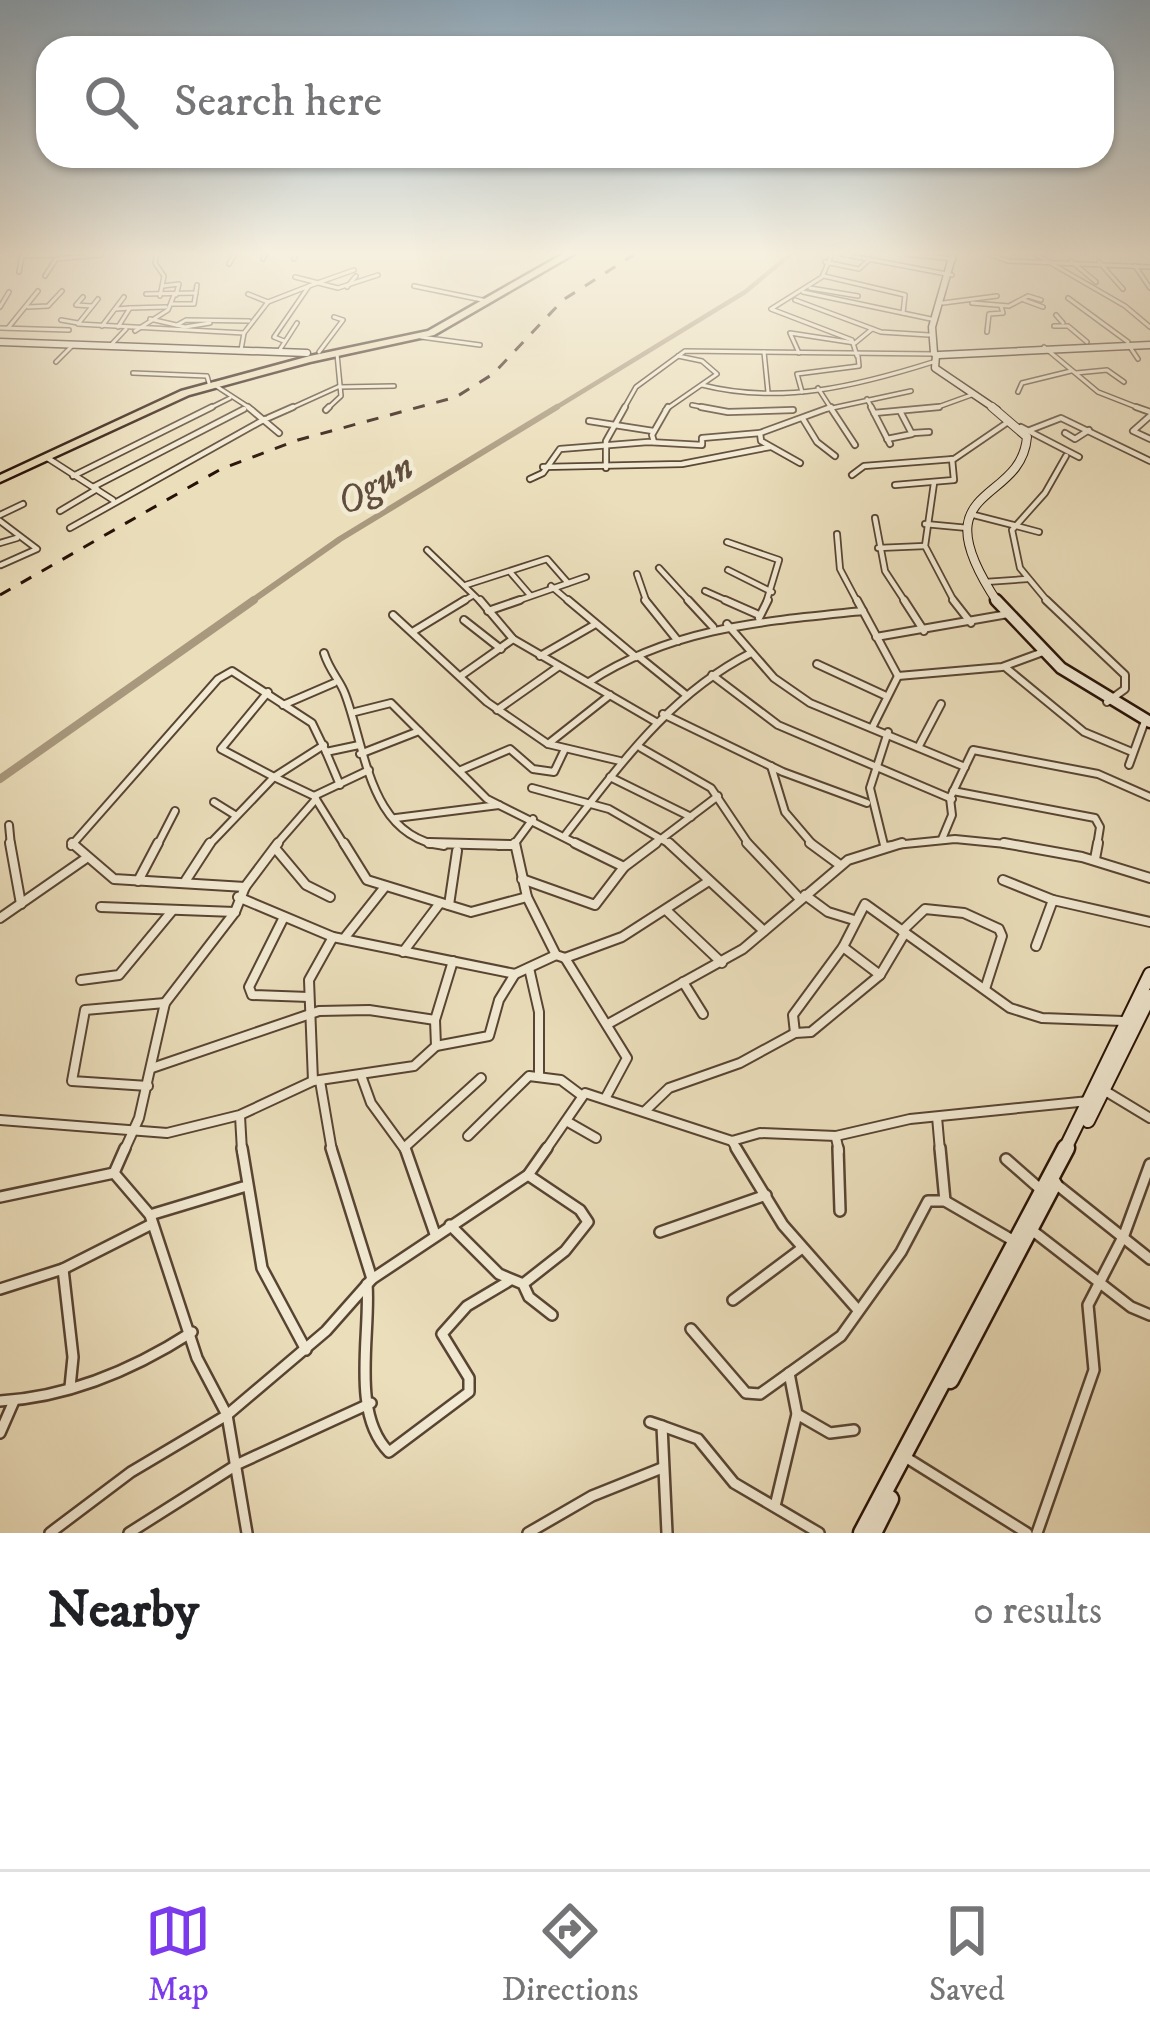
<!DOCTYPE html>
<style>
:root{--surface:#fff;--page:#f2f2f2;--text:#202124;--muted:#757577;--line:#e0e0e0;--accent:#7c3aed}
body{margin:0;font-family:"IM FELL DW Pica",serif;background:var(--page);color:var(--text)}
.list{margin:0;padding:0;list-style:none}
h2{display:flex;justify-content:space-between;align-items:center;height:156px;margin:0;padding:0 48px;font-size:51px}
h2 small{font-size:39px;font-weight:400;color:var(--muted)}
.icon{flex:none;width:66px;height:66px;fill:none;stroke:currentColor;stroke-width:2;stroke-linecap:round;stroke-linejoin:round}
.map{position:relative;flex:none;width:1150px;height:1533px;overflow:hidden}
.search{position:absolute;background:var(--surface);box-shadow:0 3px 9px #0004;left:36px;right:36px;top:36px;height:132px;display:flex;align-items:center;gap:30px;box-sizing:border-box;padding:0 42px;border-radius:36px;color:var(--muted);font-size:45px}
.sheet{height:336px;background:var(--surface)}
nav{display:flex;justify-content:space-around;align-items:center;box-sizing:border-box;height:168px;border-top:3px solid var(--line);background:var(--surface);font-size:33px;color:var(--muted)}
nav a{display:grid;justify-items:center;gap:6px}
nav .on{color:var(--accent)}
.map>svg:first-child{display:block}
</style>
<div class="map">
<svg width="1150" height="1533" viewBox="0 0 1150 1533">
<rect width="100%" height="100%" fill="#ebdebb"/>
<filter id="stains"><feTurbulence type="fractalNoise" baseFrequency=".00167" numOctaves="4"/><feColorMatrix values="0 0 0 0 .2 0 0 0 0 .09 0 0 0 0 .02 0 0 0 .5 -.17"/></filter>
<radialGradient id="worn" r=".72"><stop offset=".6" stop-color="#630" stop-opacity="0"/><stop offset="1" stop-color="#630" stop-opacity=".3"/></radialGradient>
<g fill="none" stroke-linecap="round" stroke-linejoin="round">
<path stroke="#a8987d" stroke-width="4.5" d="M552,410L745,292L791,254"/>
<path stroke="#a8987d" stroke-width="6" d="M249,603L340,539L557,407"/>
<path stroke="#a8987d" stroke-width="8" d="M0,779L254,600"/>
<defs>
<g id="street-far4">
<path d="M157,254L155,263L164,276L160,296"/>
<path d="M832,254L822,277L771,309L852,340L857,356"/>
<path d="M841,254L952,275"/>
<path d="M906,254L954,259"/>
<path d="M988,254L1008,261L1150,267"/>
<path d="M1035,254L1125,306L1150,327"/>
<path d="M56,259L101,255"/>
<path d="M263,259L265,254"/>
<path d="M294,259L296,254"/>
<path d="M1071,261L1096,282"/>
<path d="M825,262L859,269L870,259"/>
<path d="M1099,262L1123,289"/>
<path d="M229,264L235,254"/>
<path d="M1135,266L1150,288"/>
<path d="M19,272L22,256L58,255"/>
<path d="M45,276L56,259"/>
<path d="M824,276L905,295L903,313"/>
<path d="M295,277L338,288L378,275"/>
<path d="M163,286L179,284L176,295"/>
<path d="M414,286L487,301"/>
<path d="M347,287L356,276"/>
<path d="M810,288L858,296"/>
<path d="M803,292L931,319"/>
<path d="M146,294L196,293"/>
<path d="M83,297L76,305L92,306"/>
<path d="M1068,298L1128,342"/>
<path d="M98,299L78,324L244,333"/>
<path d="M795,300L881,332L929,335"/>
<path d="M1024,300L1043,307"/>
<path d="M268,302L309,286"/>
<path d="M943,303L997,296"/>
<path d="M972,303L1009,306L1028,296L1041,300"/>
<path d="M172,304H194L197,285"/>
<path d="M0,307L9,292"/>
<path d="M28,307L48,306L62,291"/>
<path d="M130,308L166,307"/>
<path d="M116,309L130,308L118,327"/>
<path d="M1056,315L1063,323"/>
<path d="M150,319L185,327L210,323"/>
<path d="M61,320L78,323"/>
<path d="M177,325L186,320L249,321"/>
<path d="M102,326L124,297"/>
<path d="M1054,326H1068L1087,342"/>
<path d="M0,328L69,330"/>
<path d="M8,328L38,291"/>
<path d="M135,331L168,310L174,295"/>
<path d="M987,332L989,314L1003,313L1001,306"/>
<path d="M421,337L480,345"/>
<path d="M284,341L274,337L309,286L354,270"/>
<path d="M1128,344L1138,359"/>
<path d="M110,346L126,329"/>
<path d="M1044,347L1098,392L1144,410"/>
<path d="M241,350L244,333L268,302L248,294"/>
<path d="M279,351L297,323"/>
<path d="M319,352L343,320L334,317"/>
<path d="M764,352L768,392"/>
<path d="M799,353L790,333L855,343L872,329"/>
<path d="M56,362L73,345"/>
<path d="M133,373L207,376L209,383"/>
<path d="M1076,373L1107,370L1124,382"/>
<path d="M213,384L253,410"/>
<path d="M702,385C781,405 857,386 933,362"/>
<path d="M339,387L394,386"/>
<path d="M818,388L832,410"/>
<path d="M802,392L797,374L859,366L858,356"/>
<path d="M1018,392L1022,383L1071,371"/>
<path d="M867,399L873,410"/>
<path d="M692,405L717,410"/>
<path d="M206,410L230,398"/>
<path d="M287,410L340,386"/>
<path d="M326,410L341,396L337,354"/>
<path d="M623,410L636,387L685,351L934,354"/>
<path d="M665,410L717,374L702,361L678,356"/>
<path d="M823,410L911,391"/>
<path d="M908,410L938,407L974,394"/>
</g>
<g id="street-far3">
<path d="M248,407L279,433"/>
<path d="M701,407L728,412L793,410"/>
<path d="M830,407L855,445"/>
<path d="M871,407L890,444"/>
<path d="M1136,407L1150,412"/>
<path d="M326,410L329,407"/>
<path d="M874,413L939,407"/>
<path d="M1150,416L1133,431L1150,439"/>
<path d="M268,418L293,407"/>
<path d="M803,419L817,442L835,456"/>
<path d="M589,421L653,431"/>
<path d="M1021,427L1079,457"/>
<path d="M1030,430L1061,418L1150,461"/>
<path d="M760,433L761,441L800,463"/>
<path d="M913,433L929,432"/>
<path d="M1065,433L1075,439L1089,430"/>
<path d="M887,439L912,434L900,411"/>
<path d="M654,442L652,435L668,407"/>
<path d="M46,457L113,500"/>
<path d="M543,467L682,464L770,447"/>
<path d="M606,468V441L625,407"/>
<path d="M852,475L864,466L954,459L1008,422"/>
<path d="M73,476L212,407"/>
<path d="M530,479L543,473L560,449L648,442L702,445V438L760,433L831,407"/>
<path d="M934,483L925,546L955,603"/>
<path d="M895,485L954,480L952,459"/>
<path d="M93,487L244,409"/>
<path d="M60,511L97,489"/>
<path d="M970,514L1013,525"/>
<path d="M0,515L23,504"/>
<path d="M875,518L885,571L906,603"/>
<path d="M0,521L37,549L1,565"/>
<path d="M925,524L968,528"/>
<path d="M1013,525L1039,532"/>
<path d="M70,528L265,419"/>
<path d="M837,534L840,569L858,603"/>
<path d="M727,542L779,560L766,603"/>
<path d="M0,543L17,538"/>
<path d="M878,548L925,546"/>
<path d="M427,550L482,603"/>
<path d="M659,568L691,603"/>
<path d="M728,570L772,592"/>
<path d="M511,573L530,595"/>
<path d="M637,574L647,603"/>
<path d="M985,582L1027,579"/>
<path d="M466,585L547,559L568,583"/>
<path d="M551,586L571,603"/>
<path d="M705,591L732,603"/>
<path d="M460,603L472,596"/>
<path d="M511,603L586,577"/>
<path d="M1049,603L1020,568L1012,530L1045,493L1066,456"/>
</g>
<g id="street-far2">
<path d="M480,600L513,639L656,722"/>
<path d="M568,600L636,657"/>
<path d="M645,600L678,641"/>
<path d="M688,600L713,627"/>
<path d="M725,600L759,615"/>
<path d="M857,600L898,676L1002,667L1043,652"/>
<path d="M904,600L924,631"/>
<path d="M953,600L971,623"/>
<path d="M1046,600L1125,675V689L1107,702"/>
<path d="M488,611L520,600"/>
<path d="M393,615L487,702L548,744L620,761"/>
<path d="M759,618L768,600"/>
<path d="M464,620L501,649"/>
<path d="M727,624L774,678L810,703L965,767"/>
<path d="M414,631L465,600"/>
<path d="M876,637L1008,614"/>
<path d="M324,653C330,672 340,680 345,694C366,749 369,837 444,846"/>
<path d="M540,656L594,625"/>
<path d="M638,656L685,694"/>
<path d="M817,664L884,695"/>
<path d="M1005,667L1084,732L1132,752"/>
<path d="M462,675L513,639"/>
<path d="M712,675L778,725L952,799"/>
<path d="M589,682C673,627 766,621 863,611"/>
<path d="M283,705L334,683"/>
<path d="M497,710L558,667"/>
<path d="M355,712L391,703L419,731"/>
<path d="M663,714L783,772L867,803"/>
<path d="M872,728L898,676"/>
<path d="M548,744L610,695"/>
<path d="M920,744L941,704"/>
<path d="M324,745L274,777L314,796L345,846"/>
<path d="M641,748L711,788L750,846"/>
<path d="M326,752L340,785"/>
<path d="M360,754L419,731L487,799L581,846"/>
<path d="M1129,765L1145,721"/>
<path d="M771,766L785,812L814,846"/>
<path d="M461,770L510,749L533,769L554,772L564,751"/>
<path d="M610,777L691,817"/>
<path d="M532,788L609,809L673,846"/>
<path d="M953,791L1095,818L1100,827L1097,846"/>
<path d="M314,796L369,770"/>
<path d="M214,802L235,815"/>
<path d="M396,818L499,805"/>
<path d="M9,825L11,846"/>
<path d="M566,834C621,764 670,694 751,653"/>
<path d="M942,839L952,815L950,798L973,750L1098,774L1150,797"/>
<path d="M884,845L870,788L888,732"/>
<path d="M71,846L218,679L232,671L312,723L326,752L359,745"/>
<path d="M157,846L175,811"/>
<path d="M208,846L274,777L221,749L268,692"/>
<path d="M275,846L316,799"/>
<path d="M499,846L513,845"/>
<path d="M513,846L533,819"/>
<path d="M652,846L718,796"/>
<path d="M885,846L955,839L1025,846"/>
</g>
<g id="street-far1">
<path d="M10,843L21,904"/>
<path d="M72,843L114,879L245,887"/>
<path d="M344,843L367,880L471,912L527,897"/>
<path d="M429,843L513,845"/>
<path d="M515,843L527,897L556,955L565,958L627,1058L606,1097"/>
<path d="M575,843L624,867"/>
<path d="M669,843L764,931"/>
<path d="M747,843L800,899"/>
<path d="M810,843L840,865"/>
<path d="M1004,843L1082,857L1150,878"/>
<path d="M275,848L306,885L330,897"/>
<path d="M1095,859L1098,843"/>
<path d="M522,879L595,905L624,867L656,843"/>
<path d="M186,880L210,843"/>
<path d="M1003,880L1053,900"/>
<path d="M138,881L158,843"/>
<path d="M805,895L828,912L854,920"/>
<path d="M238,897L333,937L515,974L556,955"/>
<path d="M449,905L457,851"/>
<path d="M101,907L235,912"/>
<path d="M666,910L722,963"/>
<path d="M284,917L249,987L252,995L309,997"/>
<path d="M0,918L85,859"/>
<path d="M902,931L925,909L964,913L999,929L1002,936L985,989"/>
<path d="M346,936L384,888"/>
<path d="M1036,946L1053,900L1150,922"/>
<path d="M843,947L880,975L905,933"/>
<path d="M403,952L440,903"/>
<path d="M565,958L622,937L709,881"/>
<path d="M529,968L539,1012V1076"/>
<path d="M81,980L119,975L172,911"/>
<path d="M683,982L703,1014"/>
<path d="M608,1024L743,949L848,860L902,843"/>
<path d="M795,1033L793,1015L843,947L865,904L1010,1008L1042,1018L1123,1021"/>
<path d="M436,1046L489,1036L499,1000L515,974"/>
<path d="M152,1068L319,1011L369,1010L435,1020"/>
<path d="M362,1078L371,1103L406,1151"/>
<path d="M313,1081L309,980L333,937"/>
<path d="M320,1081L332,1151"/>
<path d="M148,1086L72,1081L85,1010L165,1003"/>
<path d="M1102,1089L1150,1118"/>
<path d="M645,1111L669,1088L740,1063L795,1033L811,1032L880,975"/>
<path d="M240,1116L242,1151"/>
<path d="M937,1117L940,1151"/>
<path d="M0,1120L167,1133L240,1115L313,1081L414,1066L436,1046L435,1020L453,961"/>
<path d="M568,1122L596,1138"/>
<path d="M468,1136L529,1076L561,1080L581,1095"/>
<path d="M836,1138L839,1151"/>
<path d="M732,1141L738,1151"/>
<path d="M405,1147L481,1078"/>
<path d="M124,1151L139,1118L165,1003L235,912L245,887L278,843"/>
<path d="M545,1151L585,1093L732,1141L760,1133L836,1136L910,1119L1089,1101"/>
</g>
<g id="street">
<path d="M242,1148L262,1268L306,1350"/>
<path d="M331,1148L372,1279"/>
<path d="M405,1148L435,1234"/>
<path d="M736,1148L783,1225L858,1310"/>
<path d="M838,1148L840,1211"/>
<path d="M940,1148L945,1201"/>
<path d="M1006,1159L1039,1188"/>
<path d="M114,1173L150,1215L197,1358L227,1415L247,1533"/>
<path d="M1056,1184L1150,1259"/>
<path d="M0,1197L114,1173L125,1148"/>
<path d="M150,1215L243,1187"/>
<path d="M450,1225L499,1274L523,1284L529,1297L552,1315"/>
<path d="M1033,1231L1131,1307L1150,1315"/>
<path d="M660,1232L766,1195"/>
<path d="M63,1269L73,1357L70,1387"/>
<path d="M367,1284C371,1334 350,1413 389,1452L469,1392V1378L442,1334L467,1306L509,1281"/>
<path d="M523,1284L565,1251L588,1222L580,1210L528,1175"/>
<path d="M0,1289L63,1269L150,1225"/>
<path d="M733,1300L801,1249"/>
<path d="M691,1329L746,1393L760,1394L841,1336L901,1252L928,1201H945L1014,1241"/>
<path d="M0,1401C70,1397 133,1370 192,1332"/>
<path d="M797,1414L830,1433L854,1430"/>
<path d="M650,1422L662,1426L667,1533"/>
<path d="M662,1426L698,1439L734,1483L819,1533"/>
<path d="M0,1433L14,1401"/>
<path d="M910,1460L1027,1533"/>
<path d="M775,1506L797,1414L789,1373"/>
<path d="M50,1533L131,1472L227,1415L326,1331L372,1279L528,1175L547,1148"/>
<path d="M129,1533L238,1464L371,1403"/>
<path d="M528,1533L592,1496L662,1468"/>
<path d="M1037,1533L1094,1370L1088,1305L1124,1235L1150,1164"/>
</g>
<g id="secondary-far4">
<path d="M0,342L307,353"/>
<path d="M934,353L932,327L953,254"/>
<path d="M936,355L935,368L997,410"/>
<path d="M939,355L1150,345"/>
</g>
<path id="secondary-far3" d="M992,407L1027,437C1021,507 917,482 998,603"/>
<path id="secondary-far2" d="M996,600L1061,668L1150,722"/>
<g id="secondary-far1">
<path d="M1088,1121L1150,996"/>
<path d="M1064,1151L1150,974"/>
</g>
<g id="secondary">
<path d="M950,1380L1053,1184"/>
<path d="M862,1533L1066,1148"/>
<path d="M873,1533L890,1499"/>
</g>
<path id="highway" d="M563,254H574L434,335L310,362L189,395L0,482V475L181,391L310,356L428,331Z"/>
</defs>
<use href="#street-far4" stroke="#584433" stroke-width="6"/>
<use href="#street-far3" stroke="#584433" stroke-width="8"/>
<use href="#street-far2" stroke="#584433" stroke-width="10"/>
<use href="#street-far1" stroke="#584433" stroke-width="12"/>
<use href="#street" stroke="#584433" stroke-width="14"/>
<use href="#secondary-far4" stroke="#271006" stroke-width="9"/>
<use href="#secondary-far3" stroke="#271006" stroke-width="10"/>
<use href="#secondary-far2" stroke="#271006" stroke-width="15"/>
<use href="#secondary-far1" stroke="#271006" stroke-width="16"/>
<use href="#secondary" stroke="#271006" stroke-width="21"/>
<use href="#highway" stroke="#271006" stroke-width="5"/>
<use href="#street-far4" stroke="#f2ead3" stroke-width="3"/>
<use href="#street-far3" stroke="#f2ead3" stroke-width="4.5"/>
<use href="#street-far2" stroke="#f2ead3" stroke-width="6"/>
<use href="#street-far1" stroke="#f2ead3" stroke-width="8"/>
<use href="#street" stroke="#f2ead3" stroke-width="9"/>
<use href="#secondary-far4" stroke="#f2ead3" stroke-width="6"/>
<use href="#secondary-far3" stroke="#f2ead3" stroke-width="8"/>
<use href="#secondary-far2" stroke="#f2ead3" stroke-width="10"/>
<use href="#secondary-far1" stroke="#f2ead3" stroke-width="12"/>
<use href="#secondary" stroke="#f2ead3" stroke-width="16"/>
<use href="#highway" fill="#ebdebb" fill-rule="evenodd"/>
<path stroke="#271006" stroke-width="3" stroke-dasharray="12 12" stroke-linecap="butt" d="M0,595L221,469L298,440L456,397L493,374L563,300L635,254"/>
</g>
<linearGradient id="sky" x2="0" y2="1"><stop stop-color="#8ea9bd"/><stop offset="0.54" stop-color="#f6f0e0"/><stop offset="1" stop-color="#f6f0e0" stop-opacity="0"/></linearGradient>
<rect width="1150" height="469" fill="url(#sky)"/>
<g text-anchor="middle" stroke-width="9" stroke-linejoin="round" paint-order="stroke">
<g font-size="39" font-style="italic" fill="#614d3c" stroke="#f2ead3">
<text transform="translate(374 483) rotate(-31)" y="14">Ogun</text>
</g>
</g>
<rect width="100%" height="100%" filter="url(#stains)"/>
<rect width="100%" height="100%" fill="url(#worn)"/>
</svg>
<div class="search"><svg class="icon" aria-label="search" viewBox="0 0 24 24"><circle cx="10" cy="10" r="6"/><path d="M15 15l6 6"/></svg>Search here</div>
</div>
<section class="sheet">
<h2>Nearby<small>0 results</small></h2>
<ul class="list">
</ul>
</section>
<nav>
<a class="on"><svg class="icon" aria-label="map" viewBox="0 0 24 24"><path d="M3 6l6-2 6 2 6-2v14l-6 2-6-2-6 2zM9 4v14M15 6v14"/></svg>Map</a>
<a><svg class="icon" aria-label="directions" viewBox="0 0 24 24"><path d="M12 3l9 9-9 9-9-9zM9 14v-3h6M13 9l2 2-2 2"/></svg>Directions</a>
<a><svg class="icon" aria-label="saved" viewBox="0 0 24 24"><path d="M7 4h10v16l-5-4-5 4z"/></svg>Saved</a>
</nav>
